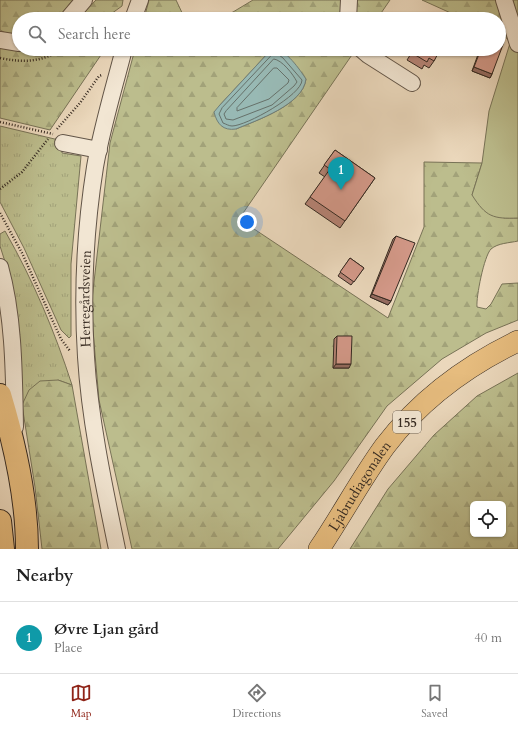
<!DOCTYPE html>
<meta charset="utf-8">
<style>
:root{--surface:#fff;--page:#f6f6f6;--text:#222;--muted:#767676;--line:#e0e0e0;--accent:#8f2418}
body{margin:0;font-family:Cardo,serif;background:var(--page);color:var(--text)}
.controls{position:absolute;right:12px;bottom:12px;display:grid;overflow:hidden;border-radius:6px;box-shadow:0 1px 3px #0004}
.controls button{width:36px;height:36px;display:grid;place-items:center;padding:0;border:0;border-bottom:1px solid var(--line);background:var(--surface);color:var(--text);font:20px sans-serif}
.you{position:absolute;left:247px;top:222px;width:14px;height:14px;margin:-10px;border:3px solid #fff;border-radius:50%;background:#1a73e8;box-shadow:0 0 0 6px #1a73e833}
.badge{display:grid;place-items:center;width:26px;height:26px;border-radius:50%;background:var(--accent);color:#fff;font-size:13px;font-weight:700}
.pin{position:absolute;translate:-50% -33px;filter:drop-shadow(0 1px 2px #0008)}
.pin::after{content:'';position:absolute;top:21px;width:14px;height:12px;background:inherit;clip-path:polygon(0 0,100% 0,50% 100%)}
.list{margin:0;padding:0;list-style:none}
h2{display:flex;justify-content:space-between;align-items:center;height:52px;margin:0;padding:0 16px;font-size:17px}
h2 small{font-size:13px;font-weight:400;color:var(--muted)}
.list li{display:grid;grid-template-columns:26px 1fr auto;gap:12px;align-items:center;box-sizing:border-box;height:72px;padding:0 16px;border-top:1px solid var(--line)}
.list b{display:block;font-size:15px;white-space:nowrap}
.list p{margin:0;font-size:13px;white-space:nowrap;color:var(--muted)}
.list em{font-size:13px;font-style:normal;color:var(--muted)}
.icon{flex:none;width:22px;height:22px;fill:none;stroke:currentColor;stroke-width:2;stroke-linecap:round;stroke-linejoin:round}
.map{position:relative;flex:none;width:518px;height:549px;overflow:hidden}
.search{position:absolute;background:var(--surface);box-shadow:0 1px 3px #0004;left:12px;right:12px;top:12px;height:44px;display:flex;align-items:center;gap:10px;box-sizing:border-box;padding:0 14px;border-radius:22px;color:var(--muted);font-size:15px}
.sheet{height:124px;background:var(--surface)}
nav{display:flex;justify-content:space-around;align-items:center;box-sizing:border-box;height:56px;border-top:1px solid var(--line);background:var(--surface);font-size:11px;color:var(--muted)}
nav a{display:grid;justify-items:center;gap:2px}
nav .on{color:var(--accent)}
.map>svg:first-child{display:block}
</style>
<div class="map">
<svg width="518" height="549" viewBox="0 0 518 549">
<defs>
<pattern id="grass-tufts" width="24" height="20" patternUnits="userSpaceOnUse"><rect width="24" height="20" fill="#bcbd8d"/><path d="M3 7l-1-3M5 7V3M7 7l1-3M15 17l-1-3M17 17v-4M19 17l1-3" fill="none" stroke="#a2a279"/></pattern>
<pattern id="forest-firs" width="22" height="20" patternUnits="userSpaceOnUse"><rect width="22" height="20" fill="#bcbd8d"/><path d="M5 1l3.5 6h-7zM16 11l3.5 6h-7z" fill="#a2a279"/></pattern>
</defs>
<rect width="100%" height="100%" fill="#ebd8bc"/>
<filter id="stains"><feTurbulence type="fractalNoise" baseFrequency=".005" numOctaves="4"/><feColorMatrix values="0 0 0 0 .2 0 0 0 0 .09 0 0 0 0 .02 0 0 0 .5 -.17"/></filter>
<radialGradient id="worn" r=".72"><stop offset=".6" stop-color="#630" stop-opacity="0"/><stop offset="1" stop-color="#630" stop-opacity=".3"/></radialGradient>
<g fill="url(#grass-tufts)" stroke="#787357">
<path d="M0,126L63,141L62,153L81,156L71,264V336L69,338L61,330L24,248L0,202Z"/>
<path d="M5,231C33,280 55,332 72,385L58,380L22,405L7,268L0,246V234Z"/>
</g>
<g fill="url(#forest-firs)" stroke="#787357" fill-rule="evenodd">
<path d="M0,0H73L57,19H19V36L13,37L0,30Z"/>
<path d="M96,0H123L122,6L104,19H78Z"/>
<path d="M149,0H176L185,19H144Z"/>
<path d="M253,0H390L377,19H218L233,12Z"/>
<path d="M422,0H498L511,40L499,35V19H464Z"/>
<path d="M0,46L19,49H105L50,130L0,118Z"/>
<path d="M135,49H274L269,52L219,106L236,129C257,120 303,105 306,79L279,49H356L239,219L388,318L424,227V162L482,163L472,195L504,218H518V241C509,243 498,243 491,249C484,256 476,297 477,307L486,309L491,304L502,284L518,283V320L486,333L442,359L387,406L334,481L278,549H132L99,400L91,308L110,143Z"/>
<path d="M518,373V549H350L388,489L434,435L477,396ZM473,504H503V534H473Z"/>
<path d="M58,380L72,385L101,549H42L35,487L22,405L29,390L40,381Z"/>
</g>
<path fill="#bcbd8d" stroke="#787357" d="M512,0H518V218C493,219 486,217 472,195L482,163L489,111L511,40Z"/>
<path fill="#98b9b4" stroke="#707f79" d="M274,49C286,49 300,70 306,79C303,105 257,120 236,129C223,131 217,124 214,112L219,106L269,52Z"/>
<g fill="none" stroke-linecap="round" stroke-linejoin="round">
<g stroke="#66716a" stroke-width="1">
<path d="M275,52L283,58L302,80C302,95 246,126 232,126C229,126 226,124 223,123L219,114L222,108Z"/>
<path d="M274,59C282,60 293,74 297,82L294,86L272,105L233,120L226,119L224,114L226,111Z"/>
<path d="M274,68H277L289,80L288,83L269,99L237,111V108Z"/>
</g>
<defs>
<g id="minor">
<path d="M504,0L518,44"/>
<path d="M68,19L84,0"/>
<path d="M133,19L140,0"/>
<path d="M348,19L349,0"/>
<path d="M0,40L19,43"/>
<path d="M361,49L368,55L412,83"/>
<path d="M63,143L99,150"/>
<path d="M0,267C14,317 14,375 15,427"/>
<path id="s1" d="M117,549C104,486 90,421 86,357C82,294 85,230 95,167C102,127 114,88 124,49"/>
</g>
<g id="major">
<path id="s2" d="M319,549C342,515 361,479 385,446C420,400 466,366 518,341"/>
</g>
<g id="highway">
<path d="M0,395C15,445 27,497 27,549"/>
<path d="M0,521L3,549"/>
</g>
</defs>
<use href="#minor" stroke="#625548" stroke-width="18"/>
<use href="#major" stroke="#342921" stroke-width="22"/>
<use href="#highway" stroke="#342921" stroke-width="24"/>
<g stroke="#342921" stroke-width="2.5" stroke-dasharray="1 2" stroke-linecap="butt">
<path d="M0,58C25,63 41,62 63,49"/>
<path d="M0,122L53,134"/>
<path d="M57,129L80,103L99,76L102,75"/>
<path d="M0,189L22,172L48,139"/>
<path d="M0,213L22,253L61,339L70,351"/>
</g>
<use href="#minor" stroke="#f2e6d3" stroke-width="16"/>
<use href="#major" stroke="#e6bc7e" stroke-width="21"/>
<use href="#highway" stroke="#e6bc7e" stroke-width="22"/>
</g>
<g fill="#b68476" stroke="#342921">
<path d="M414,49H439L434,61L429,68L424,65L422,69L407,60Z"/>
<path d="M480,49H499L492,74L490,78L472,71Z"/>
<path d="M335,150L375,178L340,228L305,204L325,177L319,173Z"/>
<path d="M396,236L391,301L388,305L370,297L393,239Z"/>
<path d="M350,258L364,268L351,285L338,276Z"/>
<path d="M337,336L349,368H333L334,339Z"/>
</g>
<g fill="#946b60" stroke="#342921">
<path d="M474,67L492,74L490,78L472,71Z"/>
<path d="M372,294L391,301L388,305L370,297Z"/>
<path d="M336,364H351L349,368H333Z"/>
</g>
<g fill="#d49989" stroke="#342921">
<path d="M499,40L504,42L492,74L474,67L481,49H499Z"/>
<path d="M415,49H439L440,50L434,61L429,58L427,62L412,53Z"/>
<path d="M335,150L375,178L345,221L310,197L330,169L324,165Z"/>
<path d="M396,236L415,243L391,301L372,294Z"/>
<path d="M350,258L364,268L354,282L340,272Z"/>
<path d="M337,336H352L351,364H336Z"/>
</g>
<g text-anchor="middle" stroke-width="3" stroke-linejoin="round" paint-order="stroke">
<rect fill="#f2e6d3" stroke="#6d6256" stroke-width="1" x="393" y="411" width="28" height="22" rx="3"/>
<g font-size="13" font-weight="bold" fill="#342921">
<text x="407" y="427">155</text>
</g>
<g font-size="14" fill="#342921" stroke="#f2e6d3">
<text dy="5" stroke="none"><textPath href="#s1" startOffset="253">Herregårdsveien</textPath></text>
<text dy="5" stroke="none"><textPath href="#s2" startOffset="75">Ljabrudiagonalen</textPath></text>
</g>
</g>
<rect width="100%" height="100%" filter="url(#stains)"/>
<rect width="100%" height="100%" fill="url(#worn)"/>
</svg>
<div class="controls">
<button><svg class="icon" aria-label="locate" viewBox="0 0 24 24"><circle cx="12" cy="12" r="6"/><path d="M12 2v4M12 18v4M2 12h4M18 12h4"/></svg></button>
</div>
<div class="you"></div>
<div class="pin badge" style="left:341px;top:190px;background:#0f9aa8">1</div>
<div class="search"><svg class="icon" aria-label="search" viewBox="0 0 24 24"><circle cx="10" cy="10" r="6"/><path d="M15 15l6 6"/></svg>Search here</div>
</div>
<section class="sheet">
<h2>Nearby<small></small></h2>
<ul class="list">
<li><span class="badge" style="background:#0f9aa8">1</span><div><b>Øvre Ljan gård</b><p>Place</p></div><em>40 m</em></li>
</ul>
</section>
<nav>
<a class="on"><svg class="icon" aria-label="map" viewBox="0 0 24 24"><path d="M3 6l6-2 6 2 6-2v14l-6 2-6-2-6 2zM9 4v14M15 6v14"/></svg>Map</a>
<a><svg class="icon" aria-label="directions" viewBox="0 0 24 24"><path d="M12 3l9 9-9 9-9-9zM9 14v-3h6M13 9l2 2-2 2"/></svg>Directions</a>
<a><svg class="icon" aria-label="saved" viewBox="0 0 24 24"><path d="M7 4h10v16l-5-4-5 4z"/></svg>Saved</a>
</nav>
